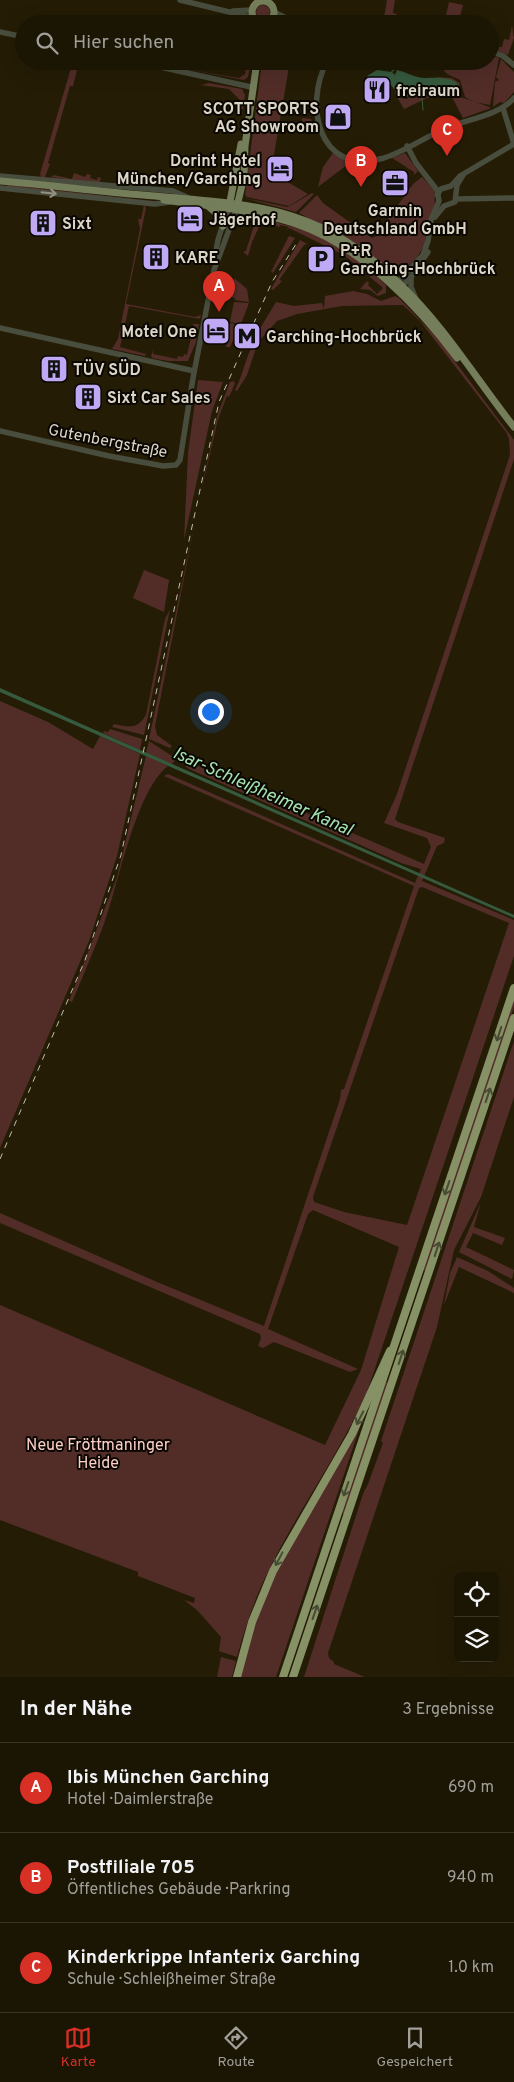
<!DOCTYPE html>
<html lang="de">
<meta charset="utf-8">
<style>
:root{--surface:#1b1504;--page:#282213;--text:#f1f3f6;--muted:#a09f9a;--line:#393426;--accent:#d93025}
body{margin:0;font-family:Overpass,sans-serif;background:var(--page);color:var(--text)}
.controls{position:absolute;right:15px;bottom:15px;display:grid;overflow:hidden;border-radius:8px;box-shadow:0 5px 20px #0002}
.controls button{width:45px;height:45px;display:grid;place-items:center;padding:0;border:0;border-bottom:1px solid var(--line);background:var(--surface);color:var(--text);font:25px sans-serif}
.you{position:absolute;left:210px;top:711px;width:18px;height:18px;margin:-12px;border:4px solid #fff;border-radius:50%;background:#1a73e8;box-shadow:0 0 0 8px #1a73e833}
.badge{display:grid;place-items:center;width:32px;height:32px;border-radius:50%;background:var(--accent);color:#fff;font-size:16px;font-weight:700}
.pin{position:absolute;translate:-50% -41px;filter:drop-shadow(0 1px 2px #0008)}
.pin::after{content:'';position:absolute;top:26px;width:18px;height:15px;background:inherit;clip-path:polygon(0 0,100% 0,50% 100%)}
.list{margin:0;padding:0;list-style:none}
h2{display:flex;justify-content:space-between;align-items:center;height:65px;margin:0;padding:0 20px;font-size:21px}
h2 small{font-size:16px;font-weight:400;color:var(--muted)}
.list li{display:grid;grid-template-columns:32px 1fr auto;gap:15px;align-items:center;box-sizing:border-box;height:90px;padding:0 20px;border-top:1px solid var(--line)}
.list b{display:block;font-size:19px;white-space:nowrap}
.list p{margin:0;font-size:16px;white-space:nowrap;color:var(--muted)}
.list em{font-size:16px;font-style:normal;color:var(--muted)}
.icon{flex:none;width:28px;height:28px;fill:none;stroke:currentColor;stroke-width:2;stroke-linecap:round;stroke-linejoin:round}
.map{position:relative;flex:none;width:514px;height:1677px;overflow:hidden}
.search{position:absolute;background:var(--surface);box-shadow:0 5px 20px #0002;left:15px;right:15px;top:15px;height:55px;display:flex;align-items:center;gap:12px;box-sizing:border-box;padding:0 18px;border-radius:28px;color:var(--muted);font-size:19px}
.sheet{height:335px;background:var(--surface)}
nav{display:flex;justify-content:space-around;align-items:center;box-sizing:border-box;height:70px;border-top:1px solid var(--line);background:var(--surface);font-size:14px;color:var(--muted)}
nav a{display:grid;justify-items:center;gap:2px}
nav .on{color:var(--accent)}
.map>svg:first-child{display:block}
</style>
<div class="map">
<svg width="514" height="1677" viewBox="0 0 514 1677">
<rect width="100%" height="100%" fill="#241c05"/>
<g fill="#522d28" fill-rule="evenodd">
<path d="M387,0H395L393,13L397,14L395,22L397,24H383Z"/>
<path d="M449,2L463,5L458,24H444Z"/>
<circle cx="263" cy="12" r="7"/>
<path d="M512,26L514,38L508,55L498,51L499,47H502L504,39L509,40Z"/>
<path d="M490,55L499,58L490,105L474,102L465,97L460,80C448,74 443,75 441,61H490Z"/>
<path d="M501,59L514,72V92L504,103L500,102L493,107L495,82L499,80L496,77Z"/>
<path d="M73,61L79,62L73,86H70L48,163L50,164L45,177H41L40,174Z"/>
<path d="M248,61H251L248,77L244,80L185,69L239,78L245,74Z"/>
<path d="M262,61H290L271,172L308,194L289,206L247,197L245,195Z"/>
<path d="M436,77L452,78L460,83L459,93L427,98L404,109L397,97L406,99L424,91H442L457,87Z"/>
<path d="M209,83L242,89L245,95L243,109L239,108L241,101L229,89L201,85Z"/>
<path d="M451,95C455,95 486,105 491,108L463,118Z"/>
<path d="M302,118L311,119L314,128L300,133Z"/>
<path d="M333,153L352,161L318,187L323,167Z"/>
<path d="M405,153L418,171L414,175V172L392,158Z"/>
<path d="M74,173L85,177L87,174L91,175L90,178L97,180L98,177L101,178L99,184L51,177L54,175L72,179Z"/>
<path d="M422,177L434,190L435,206L427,224L425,244L416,259L398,275L390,271L343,237L299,213L317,195L323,203L372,238L380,234L386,237L388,234L383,226L413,184Z"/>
<path d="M9,185L162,202L3,187Z"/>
<path d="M312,193L314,194L296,212L244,198L288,207Z"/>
<path d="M144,205L146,208L126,304L195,317L201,315L200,319L129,306L120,347L146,354L145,356L112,349L118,339L140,229L138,219H141Z"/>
<path d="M244,216C260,216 274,222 289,226C325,234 358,259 386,285V293L378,296L370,290L360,289L367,281L369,283L368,285L377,294L383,288L344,255L289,228L287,230L288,227L281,225L279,227L262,221L252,242L248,256L243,252L246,251L254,225L252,221L242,218Z"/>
<path d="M289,236L295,238L273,273L271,272Z"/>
<path d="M300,240L307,244L304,245L279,280L282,281L273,290L271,289Z"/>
<path d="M234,278L247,289L249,302L235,300V298L231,297Z"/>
<path d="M353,291L367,294L381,301L395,296L399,298L439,340L514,440V459L395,819L398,822L445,838L444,843L437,846L422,881L514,920V956L367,1392C339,1455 298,1510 268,1572C254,1599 245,1628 237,1657L219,1651L221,1637L197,1610L184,1600L194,1603L195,1598L138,1576V1572L0,1520V1305L325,1445L361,1370L399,1247L313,1210L308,1214L268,1329L358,1369L350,1372L274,1342L263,1348L258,1346L261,1338L260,1334L0,1223V1213L157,1282L264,1326L340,1099L341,1090L344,1089L414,886L164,776L168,774L415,883L421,869L401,863L189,769L185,766L187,764L182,759L424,864L431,847L427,838L384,823L397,794L510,455L509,439L506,432L420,321L403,305L342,306L297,314L277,321L258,342L247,375L237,391L235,390C244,375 247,347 259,338L256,335L276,302L294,306L322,303L324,309L325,296ZM422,887L509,923L407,1225L344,1212L314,1202L313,1197L419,888Z"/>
<path d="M234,302L249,303L241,324L230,322Z"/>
<path d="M230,323L240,325L230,347H226Z"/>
<path d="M191,324H199L196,342L188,361H168L152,358L151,356L154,348L153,354L177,359L178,356L183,357L184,354L187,355L194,325Z"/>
<path d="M198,380L223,382L212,411L184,540L188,453Z"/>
<path d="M233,381L235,383L229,397L227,396L218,419L200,497L217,416L230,382Z"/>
<path d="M195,522L155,726L157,735L172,746L170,748L149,739Z"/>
<path d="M144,570L169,580L164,612L133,598Z"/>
<path d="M170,609L144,735L112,727L114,724C129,727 137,730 146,715L165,619Z"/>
<path d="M0,701L48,722L93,749L100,736L140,754L117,856L89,941L0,1148Z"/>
<path d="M110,729L142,739L140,750L103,733L104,731L108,732Z"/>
<path d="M149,741L175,758L174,762L171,764L146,753Z"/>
<path d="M146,756L168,766C135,792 119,883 104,924C94,950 83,976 72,1002L69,1001L117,877Z"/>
<path d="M514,999V1007L426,1271L423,1270Z"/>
<path d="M514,1041V1097L481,1197L454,1250L437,1327L328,1653L329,1658L334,1662V1664L365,1677H304L363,1494L368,1484L383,1443L381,1441L388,1420Z"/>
<path d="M481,1202L474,1227L505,1238L502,1245L473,1233L466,1247L514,1270L512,1279L459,1252Z"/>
<path d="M457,1257L488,1271L514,1288V1293L459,1267L444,1305L450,1273Z"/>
<path d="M386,1382L388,1383L344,1514L342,1513Z"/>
<path d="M364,1415L276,1677H239L252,1628L272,1579Z"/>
<path d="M221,1657L236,1661L232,1677H217Z"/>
</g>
<g fill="#365a3e">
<path d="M393,69L395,70L392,72L395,75L397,70C407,72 416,79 427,78C432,78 454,76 458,85L442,91H424L403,98L396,96L395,90L385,78L374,84L367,76L377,70L391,72Z"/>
<path d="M0,688L514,915V918L0,692Z"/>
</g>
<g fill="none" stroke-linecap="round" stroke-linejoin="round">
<path stroke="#365a3e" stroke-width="1" d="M417,94L422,98L423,110"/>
<g stroke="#494d3d" stroke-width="5.5">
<path d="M180,0L254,18"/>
<path d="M233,11L250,10L255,6"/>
<path d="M274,12L298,24"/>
<path d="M271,19L285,21"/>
<path d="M0,32L24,37"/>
<path d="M490,51L503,56L514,65"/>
<path d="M133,61L251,87"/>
<path d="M327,61C304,105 318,174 380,159C403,154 427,135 449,127C469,119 500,115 514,98"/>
<path d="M503,108L514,144"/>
<path d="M0,176L173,191L189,198"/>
<path d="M0,188L155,204L170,202"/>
<path d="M437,195L441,189L451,186L460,176L514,144"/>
<path d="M456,199L514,198"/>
<path d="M435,217L444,206L455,202L457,185L463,175"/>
<path d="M217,261C213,244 224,226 228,209"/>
<path d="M411,277V287L417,301"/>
<path d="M396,284L423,255L428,241L431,220L439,201L437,190L416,163L407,146"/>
<path d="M400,288L411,277L428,252"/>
<path d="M0,328L194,371"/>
<path d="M0,431L109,456L163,466L176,465L180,460L193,378L214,270L236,211"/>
</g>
<g stroke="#757e5b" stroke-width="7">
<circle cx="263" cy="12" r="11"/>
<path d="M0,181C48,185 96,191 143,195C253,205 316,203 401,285C445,327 476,379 514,427"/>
<path d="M164,200C209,206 256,210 299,225C360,246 419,307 457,358"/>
<path d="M237,206L244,177L245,146L257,61"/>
<path d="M209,207L218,215L223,226"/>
<path d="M229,207L241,144"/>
</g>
<g stroke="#869166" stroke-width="8">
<path d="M237,1677L252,1622L273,1571L352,1434L390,1351"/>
<path d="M283,1677L514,988"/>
<path d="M293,1677L514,1018"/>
</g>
<path stroke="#c4bfb0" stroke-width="1" stroke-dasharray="6 6" stroke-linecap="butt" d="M0,1159L85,960L121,855L219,402L272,282L298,241"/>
</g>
<defs><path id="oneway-shaft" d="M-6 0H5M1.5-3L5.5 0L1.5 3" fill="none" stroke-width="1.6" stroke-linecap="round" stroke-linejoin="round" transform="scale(1.25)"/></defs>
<use stroke="#929182" href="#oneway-shaft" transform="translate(49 193) rotate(6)"/>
<g stroke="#484c34">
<use href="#oneway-shaft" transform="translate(499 1034) rotate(108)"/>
<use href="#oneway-shaft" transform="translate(488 1095) rotate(-72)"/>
<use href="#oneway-shaft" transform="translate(447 1188) rotate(109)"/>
<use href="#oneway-shaft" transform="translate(437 1249) rotate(-72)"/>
<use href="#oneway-shaft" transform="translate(401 1357) rotate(-72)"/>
<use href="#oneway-shaft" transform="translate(360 1418) rotate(117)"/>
<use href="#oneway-shaft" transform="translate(346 1489) rotate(109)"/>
<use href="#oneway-shaft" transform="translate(279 1559) rotate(118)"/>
<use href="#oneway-shaft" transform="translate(315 1612) rotate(-71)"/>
</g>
<defs>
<symbol id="restaurant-square" viewBox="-11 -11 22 22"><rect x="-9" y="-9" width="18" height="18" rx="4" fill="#bfa9f4" stroke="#0a0702"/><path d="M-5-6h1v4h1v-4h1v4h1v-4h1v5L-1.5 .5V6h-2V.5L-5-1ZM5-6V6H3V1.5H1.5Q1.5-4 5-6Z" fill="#111"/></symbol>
<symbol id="shop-square" viewBox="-11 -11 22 22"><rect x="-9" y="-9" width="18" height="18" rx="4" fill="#bfa9f4" stroke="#0a0702"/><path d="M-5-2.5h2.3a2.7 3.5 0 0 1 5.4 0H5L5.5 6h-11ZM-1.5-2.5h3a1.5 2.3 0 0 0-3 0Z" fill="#111"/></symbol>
<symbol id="hotel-square" viewBox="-11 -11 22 22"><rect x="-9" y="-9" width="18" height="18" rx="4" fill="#bfa9f4" stroke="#0a0702"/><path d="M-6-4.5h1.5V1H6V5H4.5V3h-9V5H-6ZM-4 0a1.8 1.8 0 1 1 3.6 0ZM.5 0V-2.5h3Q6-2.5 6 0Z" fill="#111"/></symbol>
<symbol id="office-square" viewBox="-11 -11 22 22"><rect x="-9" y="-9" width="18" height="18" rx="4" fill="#bfa9f4" stroke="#0a0702"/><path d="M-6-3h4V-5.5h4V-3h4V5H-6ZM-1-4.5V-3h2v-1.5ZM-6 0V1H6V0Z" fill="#111"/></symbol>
<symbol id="building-square" viewBox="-11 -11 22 22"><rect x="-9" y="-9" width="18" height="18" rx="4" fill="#bfa9f4" stroke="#0a0702"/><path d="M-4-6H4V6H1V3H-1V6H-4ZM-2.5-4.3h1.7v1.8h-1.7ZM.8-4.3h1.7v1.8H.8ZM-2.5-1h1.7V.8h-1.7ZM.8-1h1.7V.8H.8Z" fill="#111"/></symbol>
<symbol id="parking-square" viewBox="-11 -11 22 22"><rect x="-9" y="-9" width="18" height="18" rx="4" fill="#bfa9f4" stroke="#0a0702"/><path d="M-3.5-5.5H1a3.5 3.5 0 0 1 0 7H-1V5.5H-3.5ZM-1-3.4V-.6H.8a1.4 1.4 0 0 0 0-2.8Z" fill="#111"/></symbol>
<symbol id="metro-square" viewBox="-11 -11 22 22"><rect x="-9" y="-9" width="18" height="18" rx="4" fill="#bfa9f4" stroke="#0a0702"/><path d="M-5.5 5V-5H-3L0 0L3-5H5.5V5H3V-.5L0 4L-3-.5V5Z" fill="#111"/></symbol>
</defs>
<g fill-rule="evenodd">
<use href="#restaurant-square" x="361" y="74" width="32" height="32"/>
<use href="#shop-square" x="322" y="101" width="32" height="32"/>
<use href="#hotel-square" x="264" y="153" width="32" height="32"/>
<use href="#office-square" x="379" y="167" width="32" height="32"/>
<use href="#hotel-square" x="174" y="203" width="32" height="32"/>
<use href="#building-square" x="27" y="207" width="32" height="32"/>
<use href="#building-square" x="140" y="241" width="32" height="32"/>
<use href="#parking-square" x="305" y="243" width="32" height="32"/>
<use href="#hotel-square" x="200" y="315" width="32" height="32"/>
<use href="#metro-square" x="231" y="320" width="32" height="32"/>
<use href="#building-square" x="38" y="353" width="32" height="32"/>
<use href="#building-square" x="72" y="381" width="32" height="32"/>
</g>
<g text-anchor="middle" stroke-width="4" stroke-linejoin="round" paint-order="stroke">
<g font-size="16" font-weight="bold" fill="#dad5c7" stroke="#0a0702" text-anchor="start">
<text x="396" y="96">freiraum</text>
<text x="319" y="114" text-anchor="end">SCOTT SPORTS<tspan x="319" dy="18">AG Showroom</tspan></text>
<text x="261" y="166" text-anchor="end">Dorint Hotel<tspan x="261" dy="18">München/Garching</tspan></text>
<text x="395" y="216" text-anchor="middle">Garmin<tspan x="395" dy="18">Deutschland GmbH</tspan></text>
<text x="209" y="225">Jägerhof</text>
<text x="62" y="229">Sixt</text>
<text x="340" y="256">P+R<tspan x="340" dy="18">Garching-Hochbrück</tspan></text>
<text x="175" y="263">KARE</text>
<text x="197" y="337" text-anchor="end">Motel One</text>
<text x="266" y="342">Garching-Hochbrück</text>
<text x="73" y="375">TÜV SÜD</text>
<text x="107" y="403">Sixt Car Sales</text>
</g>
<g font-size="16" fill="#dad5c7" stroke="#0a0702">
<text transform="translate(108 440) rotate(11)" y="6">Gutenbergstraße</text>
</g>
<g font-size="16" fill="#fdcec6" stroke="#0a0702">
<text x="98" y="1450">Neue Fröttmaninger<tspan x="98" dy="18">Heide</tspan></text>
</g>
<g font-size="18" font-style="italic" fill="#a5e2b1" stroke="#0a0702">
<text transform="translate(263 791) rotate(24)" y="6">Isar-Schleißheimer Kanal</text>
</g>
</g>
</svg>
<div class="controls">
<button><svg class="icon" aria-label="locate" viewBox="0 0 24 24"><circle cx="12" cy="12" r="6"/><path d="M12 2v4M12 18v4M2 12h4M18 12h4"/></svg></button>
<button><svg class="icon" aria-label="layers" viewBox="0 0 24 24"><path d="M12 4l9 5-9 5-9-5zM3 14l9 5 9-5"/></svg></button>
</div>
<div class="you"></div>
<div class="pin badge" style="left:219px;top:312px">A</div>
<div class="pin badge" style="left:361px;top:187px">B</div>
<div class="pin badge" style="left:447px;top:156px">C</div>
<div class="search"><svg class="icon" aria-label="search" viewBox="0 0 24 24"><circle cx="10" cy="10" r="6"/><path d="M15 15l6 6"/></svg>Hier suchen</div>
</div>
<section class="sheet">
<h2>In der Nähe<small>3 Ergebnisse</small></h2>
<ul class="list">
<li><span class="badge">A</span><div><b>Ibis München Garching</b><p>Hotel · Daimlerstraße</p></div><em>690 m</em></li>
<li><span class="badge">B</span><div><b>Postfiliale 705</b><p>Öffentliches Gebäude · Parkring</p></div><em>940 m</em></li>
<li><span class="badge">C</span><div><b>Kinderkrippe Infanterix Garching</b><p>Schule · Schleißheimer Straße</p></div><em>1.0 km</em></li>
</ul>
</section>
<nav>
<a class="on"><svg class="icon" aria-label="map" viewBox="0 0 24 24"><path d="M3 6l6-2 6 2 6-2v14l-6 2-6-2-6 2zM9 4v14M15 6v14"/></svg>Karte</a>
<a><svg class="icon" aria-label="directions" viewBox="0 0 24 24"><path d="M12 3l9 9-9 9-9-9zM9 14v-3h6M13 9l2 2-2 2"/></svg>Route</a>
<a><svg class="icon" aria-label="saved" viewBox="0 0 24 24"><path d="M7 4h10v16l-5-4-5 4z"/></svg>Gespeichert</a>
</nav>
